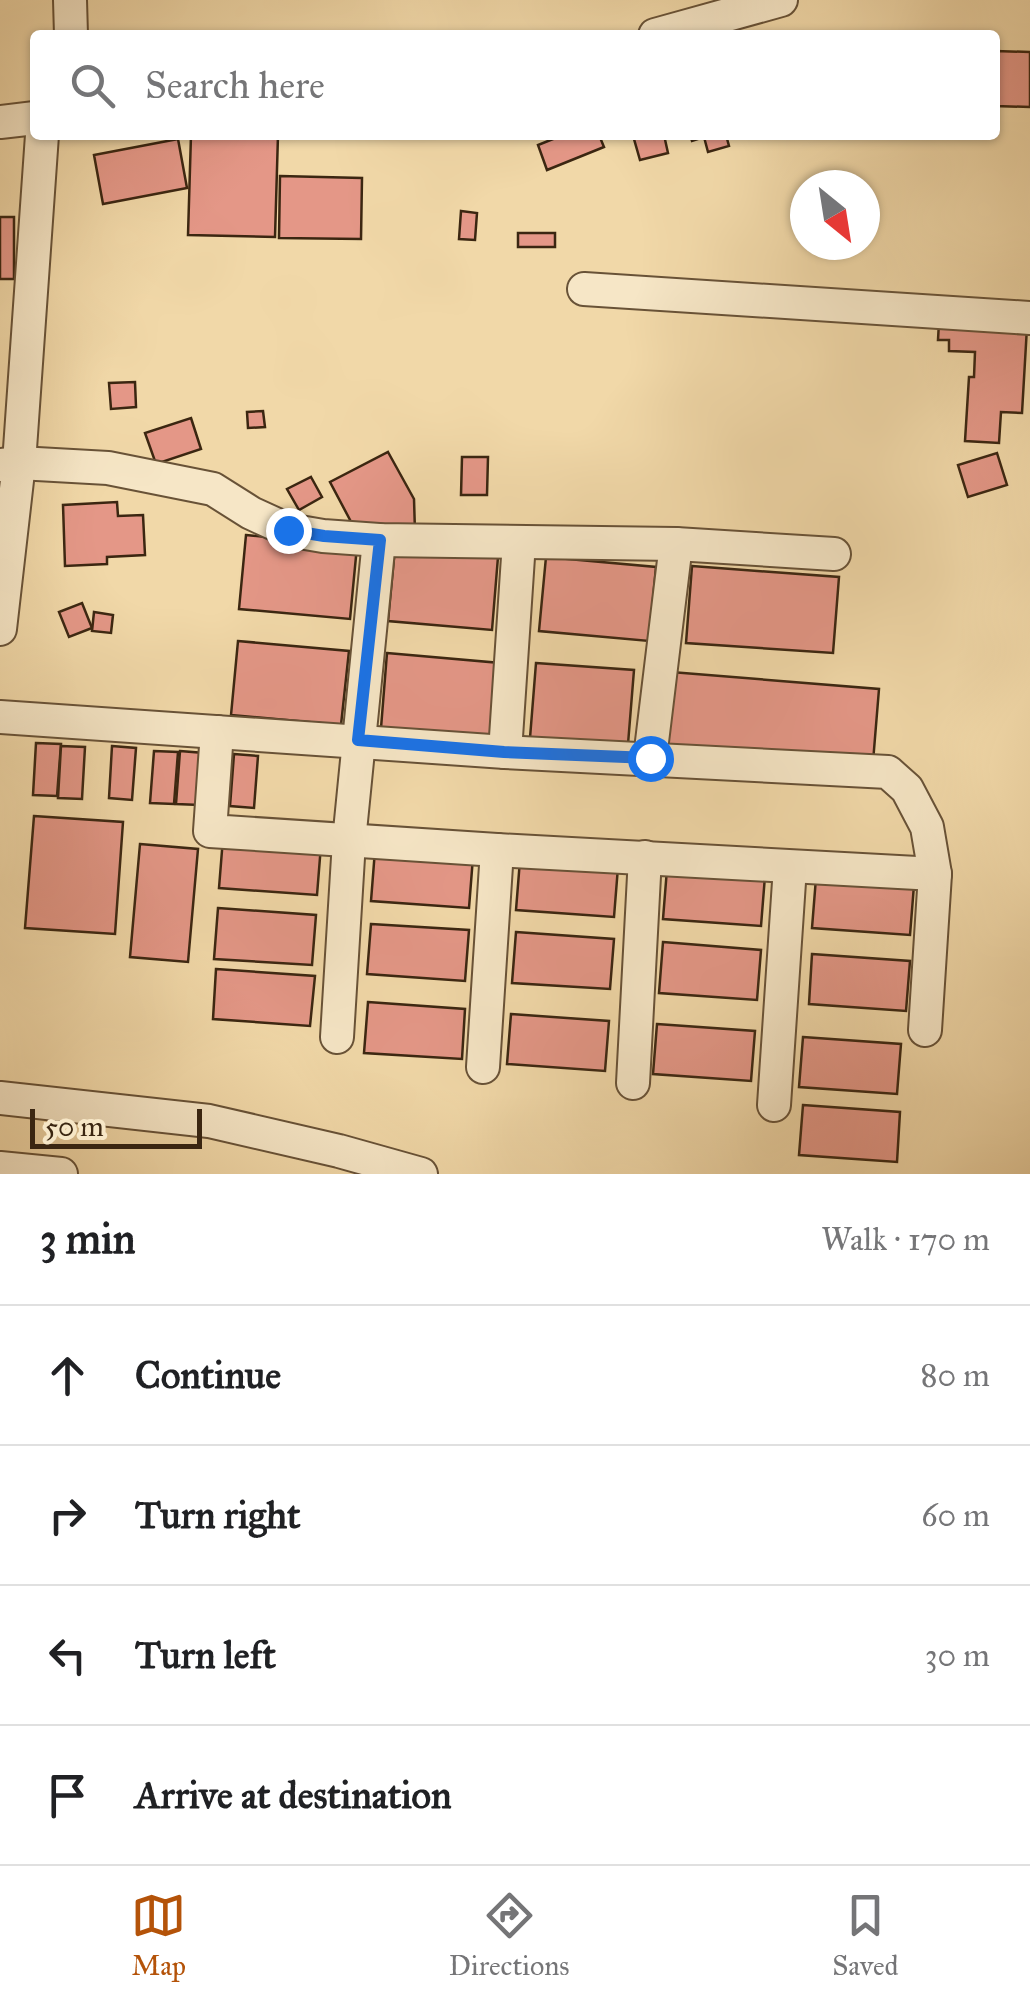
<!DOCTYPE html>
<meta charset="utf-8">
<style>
:root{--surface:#fff;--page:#f6f6f6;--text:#202124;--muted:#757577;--line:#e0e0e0;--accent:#b45309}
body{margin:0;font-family:"IM FELL Great Primer",serif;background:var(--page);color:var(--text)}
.compass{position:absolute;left:790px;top:170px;width:90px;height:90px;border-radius:50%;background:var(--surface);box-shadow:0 2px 8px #0004;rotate:150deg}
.scale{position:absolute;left:30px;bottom:25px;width:172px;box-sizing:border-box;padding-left:10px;border:5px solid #3b2611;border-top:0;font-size:28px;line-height:35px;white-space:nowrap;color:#3b2611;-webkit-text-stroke:8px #f6e6c6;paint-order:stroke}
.stop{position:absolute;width:30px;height:30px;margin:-22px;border:8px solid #1a73e8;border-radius:50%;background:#fff}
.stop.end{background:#1a73e8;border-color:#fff;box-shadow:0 2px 10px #0008}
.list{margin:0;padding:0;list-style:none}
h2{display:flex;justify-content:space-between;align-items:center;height:130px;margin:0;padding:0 40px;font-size:42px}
h2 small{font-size:32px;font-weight:400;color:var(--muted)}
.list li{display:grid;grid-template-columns:65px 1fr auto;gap:30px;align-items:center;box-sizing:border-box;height:140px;padding:0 40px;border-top:2px solid var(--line)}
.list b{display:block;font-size:38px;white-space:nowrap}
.list em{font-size:32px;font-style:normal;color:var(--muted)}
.icon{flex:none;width:55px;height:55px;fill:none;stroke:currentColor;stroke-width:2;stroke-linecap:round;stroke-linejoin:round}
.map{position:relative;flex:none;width:1030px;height:1174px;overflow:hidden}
.search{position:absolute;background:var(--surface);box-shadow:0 2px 8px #0004;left:30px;right:30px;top:30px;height:110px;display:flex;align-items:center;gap:25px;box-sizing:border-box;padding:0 35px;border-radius:10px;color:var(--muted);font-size:38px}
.sheet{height:690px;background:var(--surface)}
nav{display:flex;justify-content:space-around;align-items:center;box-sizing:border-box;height:140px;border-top:2px solid var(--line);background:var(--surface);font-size:28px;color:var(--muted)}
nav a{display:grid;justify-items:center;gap:5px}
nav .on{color:var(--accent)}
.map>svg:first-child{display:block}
</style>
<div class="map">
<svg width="1030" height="1174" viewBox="0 0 1030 1174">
<rect width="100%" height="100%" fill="#f1d8a8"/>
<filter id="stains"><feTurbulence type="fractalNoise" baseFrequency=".002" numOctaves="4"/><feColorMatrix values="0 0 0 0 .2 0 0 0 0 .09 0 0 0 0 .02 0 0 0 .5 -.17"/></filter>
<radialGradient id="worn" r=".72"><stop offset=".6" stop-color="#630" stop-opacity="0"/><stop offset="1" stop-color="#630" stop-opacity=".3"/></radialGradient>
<g fill="#e49787" stroke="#3b2611" stroke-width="2.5">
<path d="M995,51L1030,52V107L995,106Z"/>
<path d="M191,135H278L275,237L188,235Z"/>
<path d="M563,135H599L604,147L547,170L538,145Z"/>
<path d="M664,135L668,153L640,160L634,139L647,135Z"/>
<path d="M690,135H726L729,146L708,152L704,137L692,141Z"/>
<path d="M178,139L187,188L103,204L94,155Z"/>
<path d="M280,176L362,178L361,239L279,238Z"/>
<path d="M461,211L477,213L475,240L459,239Z"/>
<rect x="0" y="217" width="14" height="62"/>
<rect x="518" y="233" width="37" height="14"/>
<path d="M939,322L1027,327L1022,413L1001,412L999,443L965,441L969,377H974L975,352L949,351V340H938Z"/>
<path d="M135,382L136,407L111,409L109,383Z"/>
<path d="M263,411L265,427L248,428L247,412Z"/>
<path d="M191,418L201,449L156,464L145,433Z"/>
<path d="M388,452L414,499L415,532L358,535L330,482Z"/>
<path d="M997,453L1007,485L968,497L958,465Z"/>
<path d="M462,457H488L487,495H461Z"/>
<path d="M311,477L322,497L299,510L287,489Z"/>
<path d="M117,502L118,516L143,515L145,555L107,557V564L65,566L63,505Z"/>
<path d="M246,535L357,546L350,619L239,609Z"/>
<path d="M395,548L498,557L492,630L388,621Z"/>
<path d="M546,557L656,567L649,641L539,631Z"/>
<path d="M692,566L839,577L833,653L686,643Z"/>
<path d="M82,603L92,628L69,637L59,612Z"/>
<path d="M94,612L113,615L111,633L92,631Z"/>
<path d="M238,641L349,651L341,725L231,715Z"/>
<path d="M387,653L500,663L492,736L381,728Z"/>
<path d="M536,663L634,670L628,744L530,738Z"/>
<path d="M671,672L879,689L873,762L665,745Z"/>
<path d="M36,743L61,744L57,796L33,795Z"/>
<path d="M61,746L85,747L82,799L58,798Z"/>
<path d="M112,746L136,748L132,800L109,798Z"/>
<path d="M154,751L178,752L174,804L150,803Z"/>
<path d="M180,751L204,753L200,805L176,804Z"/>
<path d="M234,754L258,756L254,808L230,806Z"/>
<path d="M34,816L123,822L115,934L25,928Z"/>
<path d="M223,838L321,845L317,895L219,888Z"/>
<path d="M140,844L198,849L188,962L130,957Z"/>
<path d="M375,850L473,857L469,908L371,901Z"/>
<path d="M520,860L618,867L614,917L516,910Z"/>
<path d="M667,869L765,876L761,926L663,919Z"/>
<path d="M816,878L914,885L910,935L812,928Z"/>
<path d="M218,908L316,915L312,965L214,959Z"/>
<path d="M371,924L469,930L465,981L367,974Z"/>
<path d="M516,932L614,939L610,989L512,983Z"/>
<path d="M663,942L761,950L757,1000L659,993Z"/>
<path d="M812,954L910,961L906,1011L809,1004Z"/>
<path d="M216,969L315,976L310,1026L213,1019Z"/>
<path d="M368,1002L465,1009L462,1059L364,1053Z"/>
<path d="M511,1014L609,1021L605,1071L507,1064Z"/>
<path d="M657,1024L755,1031L751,1081L653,1074Z"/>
<path d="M803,1037L901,1044L897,1094L799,1087Z"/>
<path d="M803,1105L900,1112L897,1162L799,1155Z"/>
</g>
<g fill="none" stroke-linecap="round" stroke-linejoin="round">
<defs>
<g id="minor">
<path d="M70,0L71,35"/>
<path d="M655,35L781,0"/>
<path d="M0,122L35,118"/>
<path d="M584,289L1030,318"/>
<path d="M0,465L19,463L108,468L213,489L251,513L288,530L323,536L379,540L676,544L834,554"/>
<path d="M0,629L19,463L42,135"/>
<path d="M0,717L505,752L888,772L907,789L927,827L935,874L925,1030"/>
<path d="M217,732L210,831L497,850L935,874"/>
<path d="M505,752L519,542"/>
<path d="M650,758L676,544"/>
<path d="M337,1037L349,841L379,540"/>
<path d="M483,1067L497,850"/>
<path d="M633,1083L645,857"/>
<path d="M0,1098L209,1121L339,1151L421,1174"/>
<path d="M774,1105L790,867"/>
<path d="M0,1168L61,1174"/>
</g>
</defs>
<use href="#minor" stroke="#685237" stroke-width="36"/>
<use href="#minor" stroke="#f6e6c6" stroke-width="32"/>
</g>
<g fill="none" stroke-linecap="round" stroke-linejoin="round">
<path stroke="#1a73e8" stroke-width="12" d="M288,530L324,536L380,540L358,740L504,752L650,758"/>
</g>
<rect width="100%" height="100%" filter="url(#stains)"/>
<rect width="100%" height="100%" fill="url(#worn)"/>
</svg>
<svg class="compass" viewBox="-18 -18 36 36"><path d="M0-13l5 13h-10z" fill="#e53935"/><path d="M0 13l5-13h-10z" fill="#757577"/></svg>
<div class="scale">50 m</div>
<div class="stop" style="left:650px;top:758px"></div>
<div class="stop end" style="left:288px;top:530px"></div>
<div class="search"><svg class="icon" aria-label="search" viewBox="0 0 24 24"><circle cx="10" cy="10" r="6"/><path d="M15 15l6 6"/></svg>Search here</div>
</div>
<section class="sheet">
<h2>3 min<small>Walk · 170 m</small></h2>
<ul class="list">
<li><svg class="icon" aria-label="ahead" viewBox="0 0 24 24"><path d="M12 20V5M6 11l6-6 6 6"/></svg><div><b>Continue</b></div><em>80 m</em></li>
<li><svg class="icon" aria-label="right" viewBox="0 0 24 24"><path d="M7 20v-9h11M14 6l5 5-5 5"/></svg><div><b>Turn right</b></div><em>60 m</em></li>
<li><svg class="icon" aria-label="left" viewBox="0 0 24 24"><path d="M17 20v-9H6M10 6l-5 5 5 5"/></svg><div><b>Turn left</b></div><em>30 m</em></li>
<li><svg class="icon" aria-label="arrive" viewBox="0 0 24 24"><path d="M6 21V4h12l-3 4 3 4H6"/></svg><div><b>Arrive at destination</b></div></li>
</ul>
</section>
<nav>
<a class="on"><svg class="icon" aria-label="map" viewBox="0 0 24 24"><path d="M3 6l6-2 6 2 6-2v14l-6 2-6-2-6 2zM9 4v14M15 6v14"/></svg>Map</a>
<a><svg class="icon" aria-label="directions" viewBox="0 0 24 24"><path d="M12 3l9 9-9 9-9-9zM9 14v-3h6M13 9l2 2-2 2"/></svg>Directions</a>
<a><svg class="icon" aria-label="saved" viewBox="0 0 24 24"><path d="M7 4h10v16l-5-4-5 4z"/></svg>Saved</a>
</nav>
